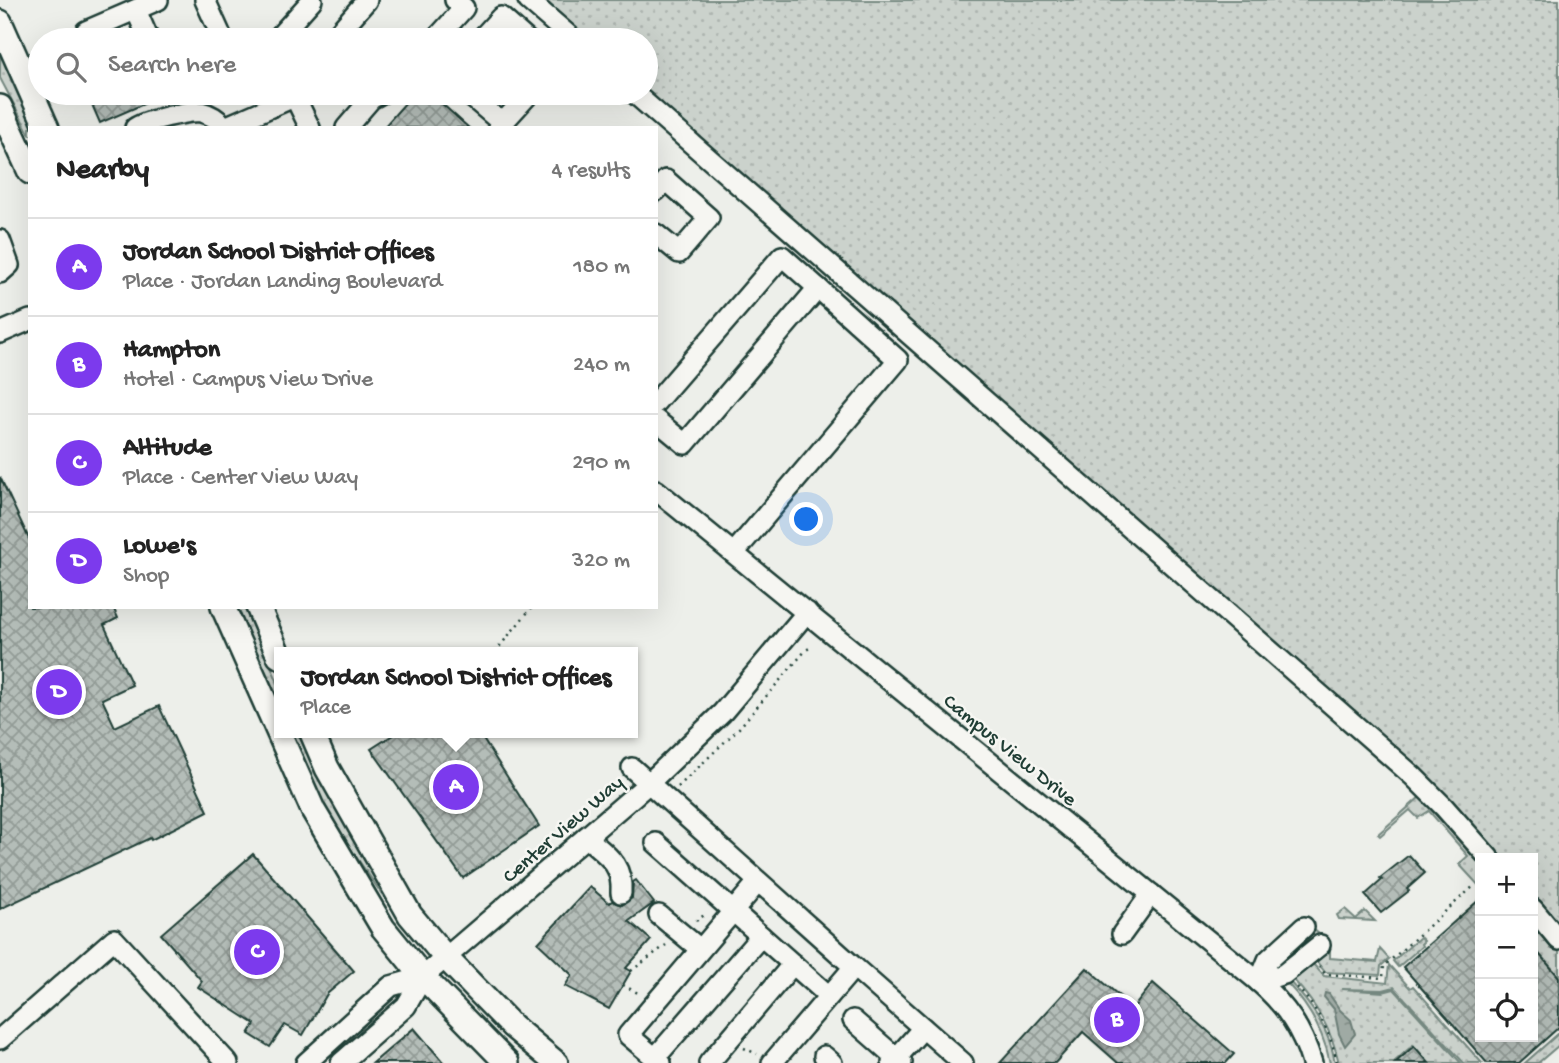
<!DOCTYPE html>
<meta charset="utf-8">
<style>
:root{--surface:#fff;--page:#f6f6f6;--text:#222;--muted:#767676;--line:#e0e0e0;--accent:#7c3aed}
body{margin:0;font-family:"Gochi Hand",sans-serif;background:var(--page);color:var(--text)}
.controls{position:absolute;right:21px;bottom:21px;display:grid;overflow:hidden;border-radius:0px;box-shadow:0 7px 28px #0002}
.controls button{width:63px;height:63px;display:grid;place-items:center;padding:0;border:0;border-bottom:2px solid var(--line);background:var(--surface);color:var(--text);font:35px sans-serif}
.you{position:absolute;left:807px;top:520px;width:24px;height:24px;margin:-18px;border:5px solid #fff;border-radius:50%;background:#1a73e8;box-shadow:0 0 0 10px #1a73e833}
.badge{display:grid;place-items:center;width:46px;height:46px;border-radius:50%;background:var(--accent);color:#fff;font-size:23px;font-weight:700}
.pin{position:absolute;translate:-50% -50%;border:4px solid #fff;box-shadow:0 2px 7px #0006}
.popup{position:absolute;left:274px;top:647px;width:364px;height:91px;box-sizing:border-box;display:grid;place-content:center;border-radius:0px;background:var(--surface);filter:drop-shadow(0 2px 5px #0005);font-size:23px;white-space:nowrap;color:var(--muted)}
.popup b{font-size:26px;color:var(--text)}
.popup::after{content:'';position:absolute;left:50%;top:100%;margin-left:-14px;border:14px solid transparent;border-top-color:var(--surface)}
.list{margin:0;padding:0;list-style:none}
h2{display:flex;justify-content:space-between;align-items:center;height:91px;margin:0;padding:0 28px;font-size:30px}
h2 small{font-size:23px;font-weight:400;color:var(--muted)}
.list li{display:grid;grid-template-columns:46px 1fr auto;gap:21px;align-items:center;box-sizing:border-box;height:98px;padding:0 28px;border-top:2px solid var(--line)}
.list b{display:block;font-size:26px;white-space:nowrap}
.list p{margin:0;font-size:23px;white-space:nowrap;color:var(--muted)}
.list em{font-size:23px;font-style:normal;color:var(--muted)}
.icon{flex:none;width:38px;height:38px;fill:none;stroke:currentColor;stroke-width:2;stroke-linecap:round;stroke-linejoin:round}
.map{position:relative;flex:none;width:1559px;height:1063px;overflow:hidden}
.search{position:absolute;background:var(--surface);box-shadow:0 7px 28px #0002;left:28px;top:28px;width:630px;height:77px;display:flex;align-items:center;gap:18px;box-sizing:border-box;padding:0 24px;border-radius:38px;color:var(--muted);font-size:26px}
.panel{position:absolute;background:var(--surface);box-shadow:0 7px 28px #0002;left:28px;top:126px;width:630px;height:483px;border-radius:0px}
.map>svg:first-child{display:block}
</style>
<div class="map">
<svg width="1559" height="1063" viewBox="0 0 1559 1063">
<defs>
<pattern id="grass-dots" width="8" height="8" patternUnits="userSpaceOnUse" patternTransform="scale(1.75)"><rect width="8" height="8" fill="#cbd2cc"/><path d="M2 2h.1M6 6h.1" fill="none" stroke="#aeb5b0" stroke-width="1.8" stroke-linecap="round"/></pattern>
<pattern id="water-ripples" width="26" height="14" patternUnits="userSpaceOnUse" patternTransform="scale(1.75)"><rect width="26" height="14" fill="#9faaa4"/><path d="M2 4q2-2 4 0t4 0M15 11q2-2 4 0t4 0" fill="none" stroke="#818c86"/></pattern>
<pattern id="building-cross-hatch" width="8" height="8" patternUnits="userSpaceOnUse" patternTransform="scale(1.75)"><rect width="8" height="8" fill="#b4bdb8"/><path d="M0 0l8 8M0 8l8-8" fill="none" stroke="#929b96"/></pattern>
</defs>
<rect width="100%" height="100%" fill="#edefea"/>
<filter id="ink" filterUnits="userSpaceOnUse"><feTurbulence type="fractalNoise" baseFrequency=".0143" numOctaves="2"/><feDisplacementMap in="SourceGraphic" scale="14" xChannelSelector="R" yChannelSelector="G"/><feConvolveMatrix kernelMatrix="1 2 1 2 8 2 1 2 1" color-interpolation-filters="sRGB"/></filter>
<g filter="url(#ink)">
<g fill="url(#grass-dots)" stroke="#758880" stroke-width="2">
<path d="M520,0H1559V976L1533,947V858H1480L1421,794L646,93V40H565Z"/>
<path d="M0,45L38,128H30V135L0,78Z"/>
<path d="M232,607H246L279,685V718Z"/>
<path d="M286,733H301C331,806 371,871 417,936L413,939L323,809Z"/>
<path d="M1420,797L1480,864V887L1459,864L1468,856L1429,811L1418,818L1410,810L1380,836L1378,834Z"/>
<path d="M1345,909L1356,919L1365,911L1375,921L1339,919L1337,915Z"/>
<path d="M1313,929L1319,934L1317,938L1285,965L1279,962Z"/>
<path d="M1420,937L1424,941L1421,944L1422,946L1398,967L1393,961Z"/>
<path d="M1328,945L1330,947V958L1377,962L1380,949L1389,959L1381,966L1380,975L1325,972L1313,957Z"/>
<path d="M1312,963L1324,976L1387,983L1389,965L1410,988L1413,986L1482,1063H1464L1394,987L1383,990L1342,989L1383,992L1394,989L1461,1063H1429L1413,1045L1393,1063H1339C1331,1028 1317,1006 1293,979Z"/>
<path d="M1288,980C1311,1004 1330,1030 1335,1063H1330C1324,1033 1308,1005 1287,983Z"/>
<path d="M1559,1033V1045L1538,1063H1525Z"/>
</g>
<path fill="url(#water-ripples)" stroke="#6c7e77" stroke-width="2" d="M1325,993L1329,994L1340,1010L1351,1020L1355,1034L1345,1046L1339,1034L1334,1009L1324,997Z"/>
<g fill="url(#building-cross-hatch)" stroke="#1f3d34" stroke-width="2">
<path d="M87,93H141L146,103L100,123Z"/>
<path d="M414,93H430L469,128H383Z"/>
<path d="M0,477L30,541V607H113L118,618L104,625L132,685L102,699L115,727L159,706L208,811L151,840L150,838L0,909Z"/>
<path d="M396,733H454L458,744L473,733H479L539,826L463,878L371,749Z"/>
<path d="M253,854L354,971L327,994L303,1035L285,1025L270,1047L249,1034L255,1024L198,987L202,981L161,934Z"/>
<path d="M1409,855L1425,873L1407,889L1409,891L1381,913L1365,895L1382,880L1380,878Z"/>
<path d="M636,880L654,903L629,921L651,940L626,968L631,971L609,1009L565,986L572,975L538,943L590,887L609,903L612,901L622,905L632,898L633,882Z"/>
<path d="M1480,899V1037H1533V947L1559,977V1027L1519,1063H1487L1403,967Z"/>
<path d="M1087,968L1133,1008L1153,983L1234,1054L1226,1063H1118L1083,1032L1055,1063H1000Z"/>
<path d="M414,1028L444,1063H373Z"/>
<path d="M1414,1046L1429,1063H1395Z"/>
</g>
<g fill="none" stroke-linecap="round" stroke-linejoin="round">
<defs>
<g id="minor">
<path d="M205,0L223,40"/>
<path d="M528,0L574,40"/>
<path d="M136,10L149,40"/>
<path d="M86,31L158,0"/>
<path d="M276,40L312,0"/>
<path d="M332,40L367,0"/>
<path d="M435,40L464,8L455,0"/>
<path d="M480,40L501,17L527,40"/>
<path d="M293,93L310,128"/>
<path d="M467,93L502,123"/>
<path d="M634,93L1413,776L1444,807L1489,858"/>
<path d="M135,128C144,121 190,110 201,112C210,114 219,120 225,127L296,96"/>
<path d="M346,128L371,99L382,93"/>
<path d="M498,128L530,93"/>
<path d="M656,191L666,180L709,218L679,253L656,234"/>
<path d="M0,240L9,265L0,273"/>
<path d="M0,333L30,320"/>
<path d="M656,402L782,256L818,288"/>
<path d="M656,420L685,444L818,288L898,360L734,553"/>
<path d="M656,490L1259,982C1286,1006 1302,1029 1312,1063"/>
<path d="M632,768L854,967L772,1063"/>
<path d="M586,837C606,855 623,863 621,893"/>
<path d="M656,843L829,996"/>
<path d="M1533,909L1559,940"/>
<path d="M659,915L700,949"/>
<path d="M1122,934L1151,894"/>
<path d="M854,967L963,1063"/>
<path d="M1259,982L1268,960L1304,927"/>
<path d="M1259,982L1284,974L1320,945"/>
<path d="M853,1020L902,1063"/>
<path d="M0,1039L114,939L228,1063"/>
<path d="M824,1056L832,1063"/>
<path d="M655,1058L761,936"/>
<path d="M306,1063L391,986L423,977"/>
<path d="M341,1063L406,1006L423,977L649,783L722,713L807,612"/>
<path d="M661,1063L628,1035L758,882"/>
<path d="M709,1063L793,964"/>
<path d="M892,1063L923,1028"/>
</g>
<g id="major">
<path d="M0,22L47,128"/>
<path d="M0,107L30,172"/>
<path d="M223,607L313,810L383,928L423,977L507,1063"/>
<path d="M258,607L279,656"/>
<path d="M312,733L327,768L410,915L446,958L512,1026L556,1063"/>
</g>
</defs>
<use href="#minor" stroke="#1f3d34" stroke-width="24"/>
<use href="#major" stroke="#1f3d34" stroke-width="28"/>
<g stroke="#1f3d34" stroke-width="2.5" stroke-dasharray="2 5" stroke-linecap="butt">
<path d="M495,652L532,607"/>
<path d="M678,787L739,728L806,650L813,646"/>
<path d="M696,921L707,913"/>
<path d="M1319,966L1325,974L1383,978L1384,966L1475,885"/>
<path d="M631,971L666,945"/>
<path d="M623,985L638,993"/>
<path d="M1297,987C1318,1010 1331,1032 1337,1063"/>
<path d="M744,1048L757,1054"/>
</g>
<use href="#minor" stroke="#f6f6f2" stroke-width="19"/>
<use href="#major" stroke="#f6f6f2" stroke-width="23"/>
</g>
</g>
<g text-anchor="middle" stroke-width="5" stroke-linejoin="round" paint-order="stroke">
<g font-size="21" fill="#1f3d34" stroke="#f6f6f2">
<text transform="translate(1011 749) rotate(39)" y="7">Campus View Drive</text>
<text transform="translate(562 828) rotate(-41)" y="7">Center View Way</text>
</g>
</g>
</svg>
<div class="controls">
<button>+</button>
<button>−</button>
<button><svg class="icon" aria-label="locate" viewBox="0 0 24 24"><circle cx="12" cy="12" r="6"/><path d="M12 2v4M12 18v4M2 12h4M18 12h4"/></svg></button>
</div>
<div class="you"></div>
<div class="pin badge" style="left:456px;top:787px">A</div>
<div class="popup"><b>Jordan School District Offices</b>Place</div>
<div class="pin badge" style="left:1117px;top:1020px">B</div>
<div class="pin badge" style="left:257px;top:952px">C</div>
<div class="pin badge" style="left:59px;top:692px">D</div>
<div class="search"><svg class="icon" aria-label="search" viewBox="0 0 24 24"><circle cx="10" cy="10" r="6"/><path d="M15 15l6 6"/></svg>Search here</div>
<section class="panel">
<h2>Nearby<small>4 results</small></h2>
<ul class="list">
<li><span class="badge">A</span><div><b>Jordan School District Offices</b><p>Place · Jordan Landing Boulevard</p></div><em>180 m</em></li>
<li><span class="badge">B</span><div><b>Hampton</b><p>Hotel · Campus View Drive</p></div><em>240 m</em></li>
<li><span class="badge">C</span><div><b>Altitude</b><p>Place · Center View Way</p></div><em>290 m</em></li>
<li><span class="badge">D</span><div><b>Lowe's</b><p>Shop</p></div><em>320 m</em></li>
</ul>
</section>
</div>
